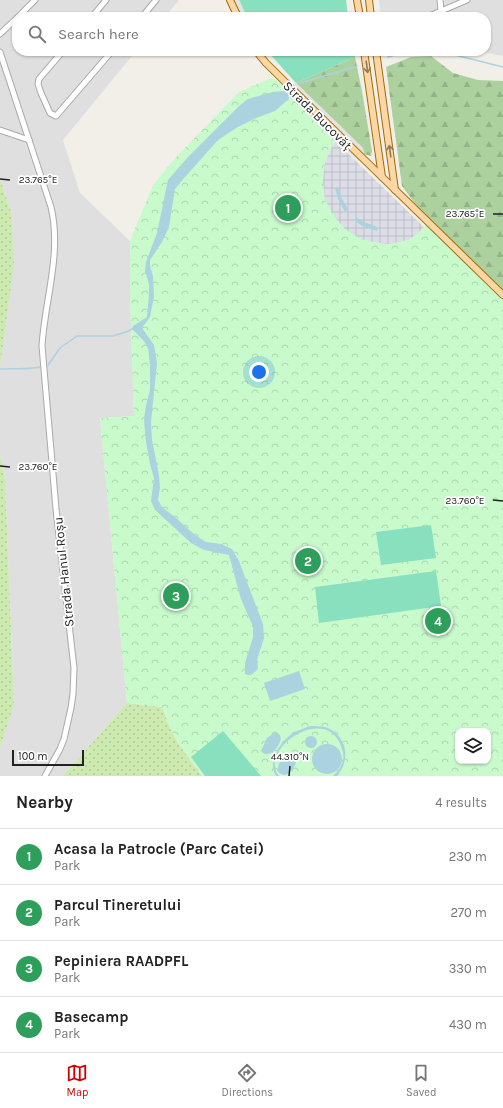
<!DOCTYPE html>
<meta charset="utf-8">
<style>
:root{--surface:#fff;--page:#f6f6f6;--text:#222;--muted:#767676;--line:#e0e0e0;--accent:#d40000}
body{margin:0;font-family:Karla,sans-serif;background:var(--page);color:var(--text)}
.controls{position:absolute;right:12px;bottom:12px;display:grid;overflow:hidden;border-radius:8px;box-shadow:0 1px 3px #0004}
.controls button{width:36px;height:36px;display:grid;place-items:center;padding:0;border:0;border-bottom:1px solid var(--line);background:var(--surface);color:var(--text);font:20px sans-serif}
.scale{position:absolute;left:12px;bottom:10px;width:72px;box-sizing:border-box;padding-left:4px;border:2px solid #222;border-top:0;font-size:11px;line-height:14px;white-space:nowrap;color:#222;-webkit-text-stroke:3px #fff;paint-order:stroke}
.you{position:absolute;left:259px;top:372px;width:14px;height:14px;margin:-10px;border:3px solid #fff;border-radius:50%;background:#1a73e8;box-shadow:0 0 0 6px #1a73e833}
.badge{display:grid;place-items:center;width:26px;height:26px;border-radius:50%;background:var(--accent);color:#fff;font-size:13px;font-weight:700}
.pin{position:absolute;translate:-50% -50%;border:2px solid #fff;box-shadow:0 1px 4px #0006}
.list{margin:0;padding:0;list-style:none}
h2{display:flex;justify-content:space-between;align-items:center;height:52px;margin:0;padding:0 16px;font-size:17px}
h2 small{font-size:13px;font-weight:400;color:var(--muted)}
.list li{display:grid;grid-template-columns:26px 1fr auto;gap:12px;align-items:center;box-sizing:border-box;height:56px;padding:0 16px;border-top:1px solid var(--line)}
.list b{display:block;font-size:15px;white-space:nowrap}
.list p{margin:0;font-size:13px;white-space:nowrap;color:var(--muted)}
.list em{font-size:13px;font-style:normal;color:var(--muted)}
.icon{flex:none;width:22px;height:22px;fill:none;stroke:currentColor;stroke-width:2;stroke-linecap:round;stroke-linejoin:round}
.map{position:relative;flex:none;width:503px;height:776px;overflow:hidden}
.search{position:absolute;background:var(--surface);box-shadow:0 1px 3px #0004;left:12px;right:12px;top:12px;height:44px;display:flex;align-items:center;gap:10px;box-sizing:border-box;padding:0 14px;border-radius:16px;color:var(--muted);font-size:15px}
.sheet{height:276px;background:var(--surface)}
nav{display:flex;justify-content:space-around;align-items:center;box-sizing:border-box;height:56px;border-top:1px solid var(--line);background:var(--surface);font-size:11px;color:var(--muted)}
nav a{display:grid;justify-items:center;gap:2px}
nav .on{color:var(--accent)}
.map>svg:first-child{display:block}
</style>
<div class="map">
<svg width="503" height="776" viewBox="0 0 503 776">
<defs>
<pattern id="grass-dots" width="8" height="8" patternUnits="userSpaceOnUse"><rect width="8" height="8" fill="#cdebb0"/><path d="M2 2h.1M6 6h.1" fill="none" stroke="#b0c997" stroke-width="1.8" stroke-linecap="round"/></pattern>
<pattern id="forest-firs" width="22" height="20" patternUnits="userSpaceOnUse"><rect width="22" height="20" fill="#add19e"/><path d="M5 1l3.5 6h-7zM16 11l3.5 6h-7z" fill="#95b388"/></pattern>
<pattern id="park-crowns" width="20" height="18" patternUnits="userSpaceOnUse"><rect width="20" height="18" fill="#c8facc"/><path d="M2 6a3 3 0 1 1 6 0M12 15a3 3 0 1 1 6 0" fill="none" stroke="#acd6af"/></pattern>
<pattern id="plaza-grid" width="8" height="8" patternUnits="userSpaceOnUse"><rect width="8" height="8" fill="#dddde8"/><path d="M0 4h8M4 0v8" fill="none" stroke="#bdbdc7"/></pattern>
</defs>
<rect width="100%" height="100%" fill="#f2efe9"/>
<g fill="#e0dfdf">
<path d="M0,0H179L165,17H17V51H136L63,140L80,193L130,241V298L134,416L100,418L127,703L63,776H0V748L14,703L5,480L0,454V367L11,212L0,179Z"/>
<path d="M379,0H503V56L477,51H486V17H381Z"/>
</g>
<g fill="url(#grass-dots)">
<path d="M0,179L11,212L14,263L0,367Z"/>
<path d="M0,454L5,480L14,704L0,748Z"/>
<path d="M127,703L162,707L171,730L178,743L202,776H63Z"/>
</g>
<g fill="url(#forest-firs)">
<path d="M431,56L453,73L478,80L503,81V295L429,223L402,186L386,67L411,57Z"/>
<path d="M355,57L362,91L372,151L371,156L364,154L363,148L296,83Z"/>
</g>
<path fill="url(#park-crowns)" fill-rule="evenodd" d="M271,78C284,83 287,85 293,98L335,141L325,161L323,181L325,200L374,242L387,244L401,242L418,233L429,223L503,295V776H202L178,743L171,730L162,707L127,703L100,418L134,416L130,298V241L153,185L177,156L239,92ZM458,731H488V761H458Z"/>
<g fill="#88e0be">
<path d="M239,0H346L348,17H247Z"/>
<path d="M267,51H354L355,57L296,83Z"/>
<path d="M431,525L436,558L381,565L376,532Z"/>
<path d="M436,571L441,606L319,623L315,587Z"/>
<path d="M223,731L261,776H205L191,757Z"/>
</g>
<g fill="#e2e2e2">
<path d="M234,0H239L247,17H242Z"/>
<path d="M296,83L363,148L364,154L358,161L331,137L293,98L290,92Z"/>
</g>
<path fill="url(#plaza-grid)" d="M335,141L424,227L418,233L411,238L401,242L387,244L374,242L361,239L345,229L334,216L325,200L323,181L325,161Z"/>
<g fill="#aad3df">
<path d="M284,91L288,94L289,99L275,111L256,118L236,128L218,140L185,177L175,189L169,227L162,242L150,260V266L153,276L154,296L150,317L142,328L154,345L157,363L151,422L152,440L159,475L160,488L158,500L162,507L176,518L195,535L206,542L221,544L232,549L239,561L263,624L264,638L257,660L258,669C254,673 251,677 245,674V663L253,637V626L246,611L240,596L229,555L204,550L191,543L155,510L151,501L154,478L150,464L146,442L144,421L146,405L150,390V366L148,347L143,340L132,329L133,326L147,317L149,294V284L145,271L146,262L157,233L168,180L188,157L238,107L248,99L273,92Z"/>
<path d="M335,188H339L341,197L348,209L345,212L338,199Z"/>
<path d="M356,217L364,222L377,227V231L362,226L354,220Z"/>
<path d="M299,671L305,689L270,701L264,683Z"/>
<path d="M311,726C317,726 324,726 330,729C348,739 350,761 337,776H333C341,768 346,760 342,749C328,701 257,749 279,776H276C267,761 280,742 293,733C299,730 304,728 311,726Z"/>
<path d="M274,733H277L280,735C281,738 281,739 280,742C278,749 267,759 261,751L267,738Z"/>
<circle cx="311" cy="742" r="6"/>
<circle cx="327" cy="759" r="15"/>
<path d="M294,753L297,756C296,765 293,773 284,775L279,773C275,762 285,755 294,753Z"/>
</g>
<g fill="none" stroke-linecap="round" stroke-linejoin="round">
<g stroke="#aad3df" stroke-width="1.5">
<path d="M442,51L455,55L503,67"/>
<path d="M388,57L409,51"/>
<path d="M300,83L357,66"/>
<path d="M48,365L60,348L77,336H113L126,332L132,329"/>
<path d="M0,369C13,368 27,370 40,367"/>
</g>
<defs>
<g id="minor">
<path d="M440,0L441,11"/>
<path d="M18,17L35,0"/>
<path d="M92,17L106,0"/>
<path d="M142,17L156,0"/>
<path d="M427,17L467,0"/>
<path d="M0,34L17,18"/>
<path d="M63,51L39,79L38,84L41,93L50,113L56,116L112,51"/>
<path d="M0,52L51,207C62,253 45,299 42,346L56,509L74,668L73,694L71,708L64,739L60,749L45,776"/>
<path d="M0,130L29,140"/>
</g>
<g id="major">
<path d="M230,0L238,17"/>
<path d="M357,0L360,17"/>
<path d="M369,0L371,17"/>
<path d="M256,51L266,63L341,137L503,295"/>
<path d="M364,51L382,177"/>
<path d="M376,51L395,190"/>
</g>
</defs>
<use href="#minor" stroke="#a9a9a9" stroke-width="7"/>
<use href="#major" stroke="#a06b00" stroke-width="8"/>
<use href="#minor" stroke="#fff" stroke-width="5"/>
<use href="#major" stroke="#fcd6a4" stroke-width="6"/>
</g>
<defs><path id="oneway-shaft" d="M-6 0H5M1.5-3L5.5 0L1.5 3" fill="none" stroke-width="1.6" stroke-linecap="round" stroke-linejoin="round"/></defs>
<g stroke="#8f7c63">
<use href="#oneway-shaft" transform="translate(367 67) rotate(82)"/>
<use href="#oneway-shaft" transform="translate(390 151) rotate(-98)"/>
</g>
<path fill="none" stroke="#222" stroke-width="1.5" d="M0,179L10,180M493,214H503M0,466L10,467M493,500L503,501M289,776L290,766"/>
<g text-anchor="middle" stroke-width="3.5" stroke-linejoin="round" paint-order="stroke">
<g font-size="13" fill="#222" stroke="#fff">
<text transform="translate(318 115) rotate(45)" y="5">Strada Bucovăț</text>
<text transform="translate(63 572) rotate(-96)" y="5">Strada Hanul Roșu</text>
</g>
</g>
<g font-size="10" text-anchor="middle" fill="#222" stroke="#fff" stroke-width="3.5" stroke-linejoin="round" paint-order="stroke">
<text x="38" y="183">23.765°E</text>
<text x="465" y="217">23.765°E</text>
<text x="38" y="470">23.760°E</text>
<text x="465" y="504">23.760°E</text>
<text x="290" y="760">44.310°N</text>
</g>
</svg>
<div class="controls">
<button><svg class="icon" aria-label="layers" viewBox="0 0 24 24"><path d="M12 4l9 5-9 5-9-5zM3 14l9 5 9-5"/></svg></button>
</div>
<div class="scale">100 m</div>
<div class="you"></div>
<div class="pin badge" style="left:288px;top:208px;background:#2e9e5b">1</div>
<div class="pin badge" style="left:308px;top:561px;background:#2e9e5b">2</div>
<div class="pin badge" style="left:176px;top:596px;background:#2e9e5b">3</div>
<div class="pin badge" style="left:438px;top:621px;background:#2e9e5b">4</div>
<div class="search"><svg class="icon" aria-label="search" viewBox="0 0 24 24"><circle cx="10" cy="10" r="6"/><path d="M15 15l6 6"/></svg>Search here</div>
</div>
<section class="sheet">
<h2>Nearby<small>4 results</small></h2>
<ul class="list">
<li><span class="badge" style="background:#2e9e5b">1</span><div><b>Acasa la Patrocle (Parc Catei)</b><p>Park</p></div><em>230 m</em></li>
<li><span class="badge" style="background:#2e9e5b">2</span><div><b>Parcul Tineretului</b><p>Park</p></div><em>270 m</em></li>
<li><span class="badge" style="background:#2e9e5b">3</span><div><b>Pepiniera RAADPFL</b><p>Park</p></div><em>330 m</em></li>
<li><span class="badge" style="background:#2e9e5b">4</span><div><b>Basecamp</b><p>Park</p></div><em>430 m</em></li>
</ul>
</section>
<nav>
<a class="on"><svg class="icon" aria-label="map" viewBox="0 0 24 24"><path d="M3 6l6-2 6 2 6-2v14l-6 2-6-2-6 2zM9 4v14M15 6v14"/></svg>Map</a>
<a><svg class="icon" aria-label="directions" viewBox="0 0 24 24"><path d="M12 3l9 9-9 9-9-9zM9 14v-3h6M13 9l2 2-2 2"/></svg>Directions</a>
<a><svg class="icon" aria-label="saved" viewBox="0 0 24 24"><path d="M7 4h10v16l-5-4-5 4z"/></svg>Saved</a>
</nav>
